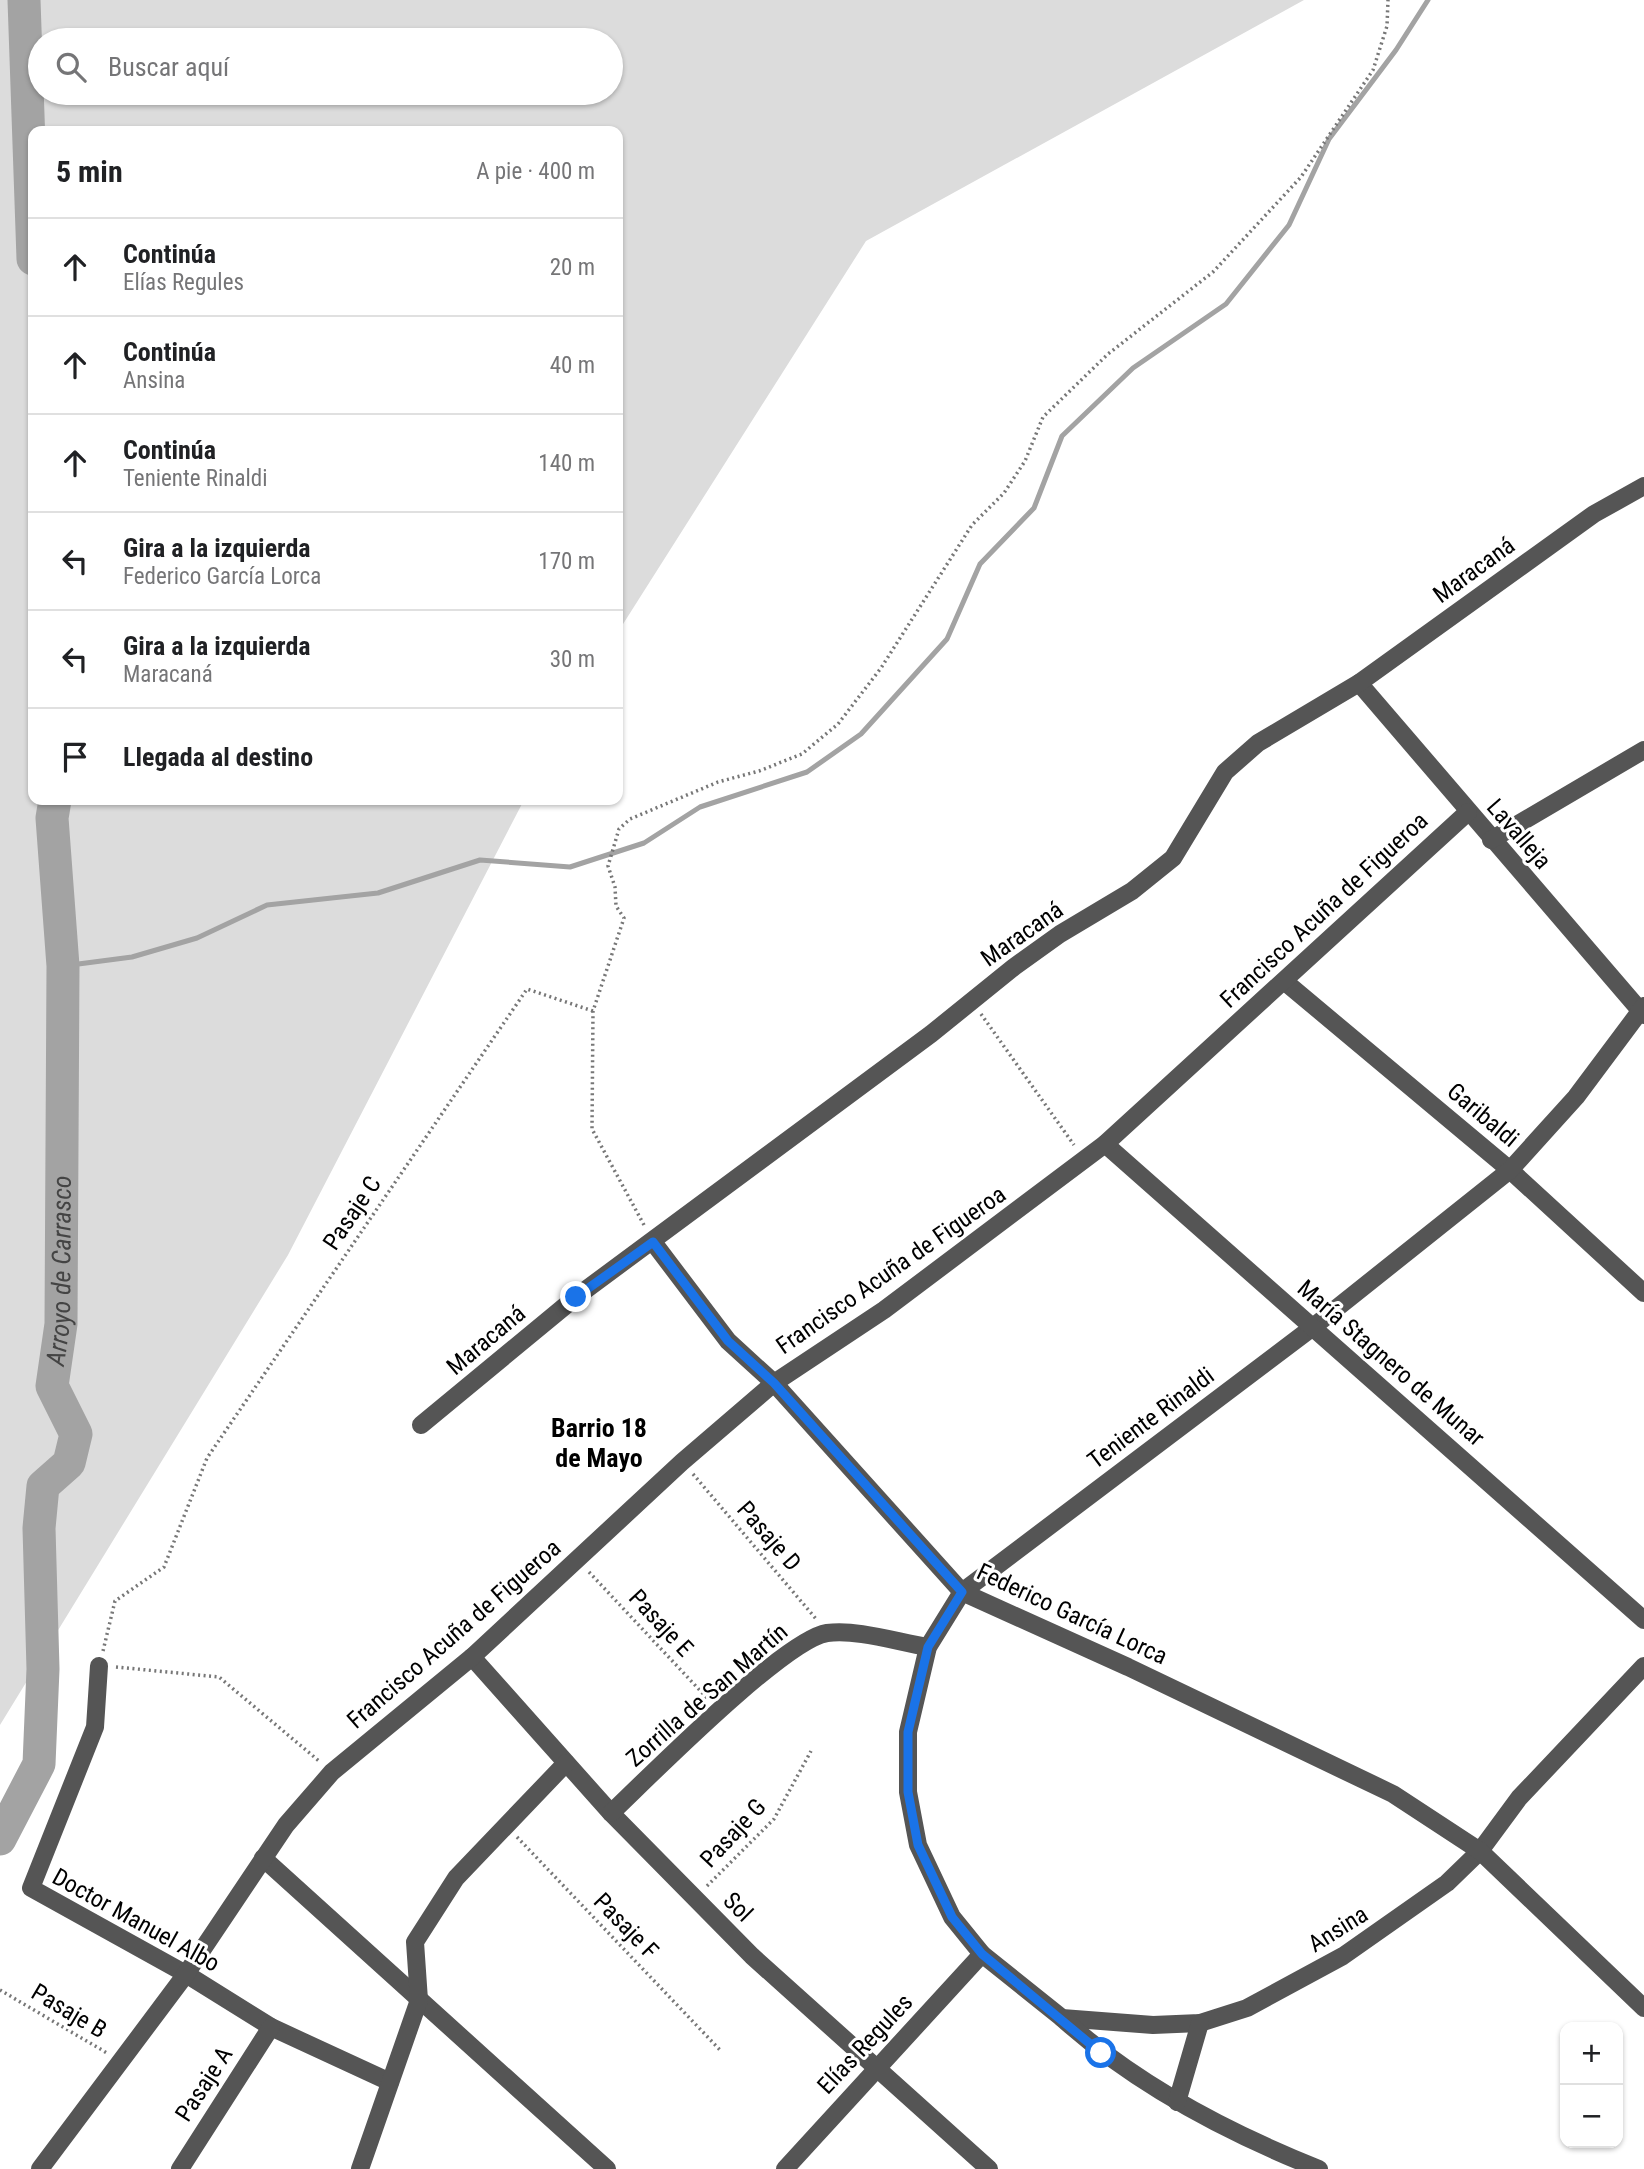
<!DOCTYPE html>
<html lang="es">
<meta charset="utf-8">
<style>
:root{--surface:#fff;--page:#f6f6f6;--text:#202124;--muted:#757577;--line:#e0e0e0}
body{margin:0;font-family:"Roboto Condensed",sans-serif;background:var(--page);color:var(--text)}
.controls{position:absolute;right:21px;bottom:21px;display:grid;overflow:hidden;border-radius:14px;box-shadow:0 2px 5px #0004}
.controls button{width:63px;height:63px;display:grid;place-items:center;padding:0;border:0;border-bottom:2px solid var(--line);background:var(--surface);color:var(--text);font:35px sans-serif}
.stop{position:absolute;width:21px;height:21px;margin:-16px;border:5px solid #1a73e8;border-radius:50%;background:#fff}
.stop.end{background:#1a73e8;border-color:#fff;box-shadow:0 2px 7px #0008}
.list{margin:0;padding:0;list-style:none}
h2{display:flex;justify-content:space-between;align-items:center;height:91px;margin:0;padding:0 28px;font-size:30px}
h2 small{font-size:23px;font-weight:400;color:var(--muted)}
.list li{display:grid;grid-template-columns:46px 1fr auto;gap:21px;align-items:center;box-sizing:border-box;height:98px;padding:0 28px;border-top:2px solid var(--line)}
.list b{display:block;font-size:26px;white-space:nowrap}
.list p{margin:0;font-size:23px;white-space:nowrap;color:var(--muted)}
.list em{font-size:23px;font-style:normal;color:var(--muted)}
.icon{flex:none;width:38px;height:38px;fill:none;stroke:currentColor;stroke-width:2;stroke-linecap:round;stroke-linejoin:round}
.map{position:relative;flex:none;width:1644px;height:2169px;overflow:hidden}
.search{position:absolute;background:var(--surface);box-shadow:0 2px 5px #0004;left:28px;top:28px;width:595px;height:77px;display:flex;align-items:center;gap:18px;box-sizing:border-box;padding:0 24px;border-radius:38px;color:var(--muted);font-size:26px}
.panel{position:absolute;background:var(--surface);box-shadow:0 2px 5px #0004;left:28px;top:126px;width:595px;height:679px;border-radius:14px}
.map>svg:first-child{display:block}
</style>
<div class="map">
<svg width="1644" height="2169" viewBox="0 0 1644 2169">
<rect width="100%" height="100%" fill="#fff"/>
<path fill="#dcdcdc" fill-rule="evenodd" d="M0,0H1304L866,241L618,632V131H33V800H524L288,1255L0,1725ZM40,40H611V93H40Z"/>
<g fill="none" stroke-linecap="round" stroke-linejoin="round">
<path stroke="#a3a3a3" stroke-width="5" d="M63,966L132,957L197,938L267,905L378,893L480,860L570,867L644,843L700,807L807,772L861,734L947,639L980,564L1034,508L1062,436L1133,368L1226,304L1289,225L1329,139L1396,50L1428,0"/>
<g stroke="#a3a3a3" stroke-width="33">
<path d="M24,0L33,259"/>
<path id="s1" d="M0,1839L39,1764L43,1669L39,1528L43,1486L69,1463L76,1434L52,1386L61,1324L63,966L52,818L55,800"/>
</g>
<g stroke="#777" stroke-width="3.5" stroke-dasharray="2 3.5" stroke-linecap="butt">
<path d="M981,1014L1074,1145"/>
<path d="M644,1225L592,1129L593,1011L624,918L616,906L615,887L608,866L619,829L630,819L718,782L759,771L802,754L838,724L881,668L972,525L1004,493L1025,461L1043,417L1108,354L1213,272L1301,177L1373,70L1387,26L1388,0"/>
<path d="M693,1474L817,1620"/>
<path d="M589,1572L708,1699"/>
<path d="M103,1651L115,1601L164,1567L207,1458L527,989L593,1011"/>
<path d="M116,1667L219,1677L319,1761"/>
<path d="M517,1837L721,2051"/>
<path d="M707,1886L774,1819L811,1751"/>
<path d="M0,1990L107,2053"/>
</g>
<g stroke="#555" stroke-width="18">
<path d="M1359,683L1644,1015"/>
<path d="M1491,840L1644,750"/>
<path d="M1284,981L1510,1170L1644,1293"/>
<path d="M1644,1006L1576,1097L1510,1170L1313,1327L962,1592L928,1647L908,1732V1792L918,1845L952,1917L982,1954L1062,2018L1153,2025L1200,2023L1247,2008L1343,1956L1447,1883L1480,1851L1519,1798L1644,1666"/>
<path d="M1105,1144L1644,1620"/>
<path d="M653,1242L728,1341L774,1383L962,1592L1128,1667L1393,1794L1480,1851L1644,2008"/>
<path d="M421,1425L576,1297L931,1034L1014,967L1060,934L1132,891L1173,858L1225,772L1258,743L1359,683L1594,514L1644,486"/>
<path d="M472,1657L611,1813L752,1956L989,2169"/>
<path d="M99,1666L95,1727L31,1888L186,1974L271,2027L390,2082"/>
<path d="M611,1813C650,1776 784,1640 827,1633C858,1629 897,1642 928,1647"/>
<path d="M263,1858L607,2169"/>
<path d="M1062,2018C1136,2085 1226,2132 1319,2169"/>
<path d="M1177,2102L1200,2023"/>
<path d="M40,2169L186,1974L286,1825L332,1772L472,1657L682,1462L774,1383L884,1310L1105,1144L1468,812"/>
<path d="M180,2169L271,2027"/>
<path d="M360,2169L419,2000L415,1942L456,1878L566,1763"/>
<path d="M785,2169L982,1954"/>
</g>
</g>
<g fill="none" stroke-linecap="round" stroke-linejoin="round">
<path stroke="#1a73e8" stroke-width="9" d="M576,1297L653,1242L728,1341L774,1383L962,1592L928,1647L908,1732V1792L918,1845L952,1917L982,1954L1101,2053"/>
</g>
<g text-anchor="middle" stroke-width="6" stroke-linejoin="round" paint-order="stroke">
<g font-size="24" fill="#000" stroke="#fff">
<text transform="translate(1474 570) rotate(-36)" y="8">Maracaná</text>
<text transform="translate(1519 834) rotate(49)" y="8">Lavalleja</text>
<text transform="translate(1324 910) rotate(-43)" y="8">Francisco Acuña de Figueroa</text>
<text transform="translate(1022 934) rotate(-35)" y="8">Maracaná</text>
<text transform="translate(1483 1115) rotate(40)" y="8">Garibaldi</text>
<text transform="translate(352 1213) rotate(-56)" y="8">Pasaje C</text>
<text transform="translate(891 1270) rotate(-35)" y="8">Francisco Acuña de Figueroa</text>
<text transform="translate(486 1340) rotate(-40)" y="8">Maracaná</text>
<text transform="translate(1391 1363) rotate(41)" y="8">María Stagnero de Munar</text>
<text transform="translate(1151 1418) rotate(-37)" y="8">Teniente Rinaldi</text>
<text transform="translate(769 1536) rotate(49)" y="8">Pasaje D</text>
<text transform="translate(1072 1614) rotate(25)" y="8">Federico García Lorca</text>
<text transform="translate(661 1623) rotate(47)" y="8">Pasaje E</text>
<text transform="translate(454 1634) rotate(-41)" y="8">Francisco Acuña de Figueroa</text>
<text transform="translate(707 1695) rotate(-41)" y="8">Zorrilla de San Martín</text>
<text transform="translate(733 1833) rotate(-47)" y="8">Pasaje G</text>
<text transform="translate(738 1907) rotate(45)" y="8">Sol</text>
<text transform="translate(136 1920) rotate(29)" y="8">Doctor Manuel Albo</text>
<text transform="translate(626 1926) rotate(46)" y="8">Pasaje F</text>
<text transform="translate(1338 1929) rotate(-32)" y="8">Ansina</text>
<text transform="translate(69 2011) rotate(31)" y="8">Pasaje B</text>
<text transform="translate(865 2044) rotate(-47)" y="8">Elías Regules</text>
<text transform="translate(204 2084) rotate(-57)" y="8">Pasaje A</text>
</g>
<g font-size="26" font-style="italic" fill="#444" stroke="#fff">
<text dy="9" stroke="none"><textPath href="#s1" startOffset="597">Arroyo de Carrasco</textPath></text>
</g>
<g font-size="26" font-weight="bold" fill="#000" stroke="#fff">
<text x="599" y="1437">Barrio 18<tspan x="599" dy="30">de Mayo</tspan></text>
</g>
</g>
</svg>
<div class="controls">
<button>+</button>
<button>−</button>
</div>
<div class="stop" style="left:1101px;top:2053px"></div>
<div class="stop end" style="left:576px;top:1297px"></div>
<div class="search"><svg class="icon" aria-label="search" viewBox="0 0 24 24"><circle cx="10" cy="10" r="6"/><path d="M15 15l6 6"/></svg>Buscar aquí</div>
<section class="panel">
<h2>5 min<small>A pie · 400 m</small></h2>
<ul class="list">
<li><svg class="icon" aria-label="ahead" viewBox="0 0 24 24"><path d="M12 20V5M6 11l6-6 6 6"/></svg><div><b>Continúa</b><p>Elías Regules</p></div><em>20 m</em></li>
<li><svg class="icon" aria-label="ahead" viewBox="0 0 24 24"><path d="M12 20V5M6 11l6-6 6 6"/></svg><div><b>Continúa</b><p>Ansina</p></div><em>40 m</em></li>
<li><svg class="icon" aria-label="ahead" viewBox="0 0 24 24"><path d="M12 20V5M6 11l6-6 6 6"/></svg><div><b>Continúa</b><p>Teniente Rinaldi</p></div><em>140 m</em></li>
<li><svg class="icon" aria-label="left" viewBox="0 0 24 24"><path d="M17 20v-9H6M10 6l-5 5 5 5"/></svg><div><b>Gira a la izquierda</b><p>Federico García Lorca</p></div><em>170 m</em></li>
<li><svg class="icon" aria-label="left" viewBox="0 0 24 24"><path d="M17 20v-9H6M10 6l-5 5 5 5"/></svg><div><b>Gira a la izquierda</b><p>Maracaná</p></div><em>30 m</em></li>
<li><svg class="icon" aria-label="arrive" viewBox="0 0 24 24"><path d="M6 21V4h12l-3 4 3 4H6"/></svg><div><b>Llegada al destino</b></div></li>
</ul>
</section>
</div>
